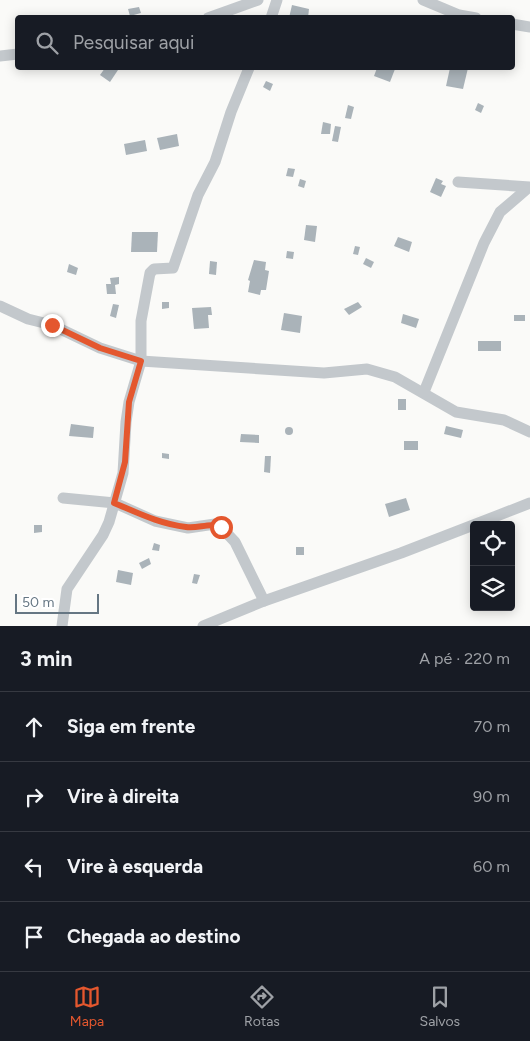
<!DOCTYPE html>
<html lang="pt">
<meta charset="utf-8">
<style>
:root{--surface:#171b24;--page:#242831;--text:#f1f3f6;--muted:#9ea1a6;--line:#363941;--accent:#e4572e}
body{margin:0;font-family:Figtree,sans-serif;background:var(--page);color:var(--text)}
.controls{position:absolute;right:15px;bottom:15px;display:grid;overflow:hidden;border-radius:5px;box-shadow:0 2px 12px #0003}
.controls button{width:45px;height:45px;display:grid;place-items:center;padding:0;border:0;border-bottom:1px solid var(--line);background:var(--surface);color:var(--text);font:25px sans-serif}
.scale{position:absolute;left:15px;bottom:12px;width:84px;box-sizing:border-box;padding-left:5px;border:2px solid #657683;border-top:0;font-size:14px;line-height:18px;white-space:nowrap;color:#657683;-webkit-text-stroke:4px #fff;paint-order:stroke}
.stop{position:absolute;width:15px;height:15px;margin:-11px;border:4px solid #e4572e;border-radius:50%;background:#fff}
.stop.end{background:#e4572e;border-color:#fff;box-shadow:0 1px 5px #0008}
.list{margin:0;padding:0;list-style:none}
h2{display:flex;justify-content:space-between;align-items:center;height:65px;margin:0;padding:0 20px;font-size:21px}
h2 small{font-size:16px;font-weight:400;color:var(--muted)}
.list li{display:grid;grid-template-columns:32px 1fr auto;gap:15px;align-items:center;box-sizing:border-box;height:70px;padding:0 20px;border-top:1px solid var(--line)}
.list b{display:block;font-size:19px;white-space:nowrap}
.list em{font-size:16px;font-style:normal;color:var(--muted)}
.icon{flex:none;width:28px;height:28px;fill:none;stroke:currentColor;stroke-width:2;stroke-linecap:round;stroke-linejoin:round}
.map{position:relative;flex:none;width:530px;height:626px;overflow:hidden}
.search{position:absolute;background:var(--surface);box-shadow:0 2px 12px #0003;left:15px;right:15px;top:15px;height:55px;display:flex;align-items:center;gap:12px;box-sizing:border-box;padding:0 18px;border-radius:5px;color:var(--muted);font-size:19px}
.sheet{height:345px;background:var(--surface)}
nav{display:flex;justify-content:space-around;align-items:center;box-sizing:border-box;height:70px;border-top:1px solid var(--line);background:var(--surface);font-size:14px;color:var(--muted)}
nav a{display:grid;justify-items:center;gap:2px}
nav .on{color:var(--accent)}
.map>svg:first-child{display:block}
</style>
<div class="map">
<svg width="530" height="626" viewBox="0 0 530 626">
<rect width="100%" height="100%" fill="#fafaf8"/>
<g fill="#aab3b9">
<path d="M292,5L309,9L308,18H289Z"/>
<path d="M139,7L141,13L130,16L128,9Z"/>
<path d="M105,68H114L118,70L110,82L100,75Z"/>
<path d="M377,68L395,69L390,82L374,76Z"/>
<path d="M450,68H468L463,89L446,86Z"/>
<path d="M266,81L273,84L270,91L263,87Z"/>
<path d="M478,103L484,106L481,113L475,110Z"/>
<path d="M348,105L354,107L351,119L345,118Z"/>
<path d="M323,122L331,124L330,134H321Z"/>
<path d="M335,126L341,127L338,142L332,141Z"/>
<path d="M177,134L179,146L160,150L157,138Z"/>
<path d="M145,140L147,151L126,155L124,144Z"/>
<path d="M288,168L295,169L293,177L286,176Z"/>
<path d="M436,178L443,181L441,184L446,186L441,197L430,192Z"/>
<path d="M300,179L306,181L304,188L298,186Z"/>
<path d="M306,225L317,226L315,242L304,240Z"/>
<path d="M132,232H158L157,252H131Z"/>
<path d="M398,237L412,242L409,252L394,246Z"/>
<path d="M355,246L360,247L358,255L353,254Z"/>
<path d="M287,251L294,252L293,259L286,258Z"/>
<path d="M366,258L374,262L371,268L363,264Z"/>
<path d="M254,260L266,262L265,270L269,271L266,290H261L260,295L248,292L250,281L248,280Z"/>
<path d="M210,261L217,262L216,275L209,274Z"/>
<path d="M69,264L78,268L76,275L67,272Z"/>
<path d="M119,277V284L115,285L116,294H107L106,284H111L110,278Z"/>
<path d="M162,302H169V308L162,309Z"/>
<path d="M358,302L362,307L349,315L344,309Z"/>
<path d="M113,304L119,305L116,318L110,316Z"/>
<path d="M211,307L212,315H208L209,328L194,329L192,308Z"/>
<path d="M284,313L302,316L300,333L281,330Z"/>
<path d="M403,314L419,319L416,328L401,323Z"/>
<rect x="514" y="315" width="11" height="6"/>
<rect x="478" y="341" width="23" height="10"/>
<rect x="398" y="399" width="8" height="11"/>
<path d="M71,424L94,427L93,438L69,436Z"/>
<path d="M446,426L463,430L461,438L444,434Z"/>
<circle cx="289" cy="431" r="4"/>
<path d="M241,434L259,435V443L240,442Z"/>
<rect x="404" y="441" width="14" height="9"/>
<path d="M162,453L169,454V459L162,458Z"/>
<path d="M265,456H271L270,473L264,472Z"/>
<path d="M406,498L410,510L389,517L385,504Z"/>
<path d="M34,525H42V532L34,533Z"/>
<path d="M154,543L160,545L159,551L152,550Z"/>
<rect x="296" y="547" width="8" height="8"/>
<path d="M149,558L151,564L142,569L139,563Z"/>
<path d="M118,570L133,573L131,585L116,582Z"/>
<path d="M194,574L200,575L197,584L192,583Z"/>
</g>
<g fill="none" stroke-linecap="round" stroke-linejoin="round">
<g stroke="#c3c8cc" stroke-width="11">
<path d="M423,0L459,15L476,18"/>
<path d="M208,18L258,0"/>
<path d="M271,18L277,0"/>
<path d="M512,24L530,27"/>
<path d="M0,56L18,54"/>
<path d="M458,182L530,187"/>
<path d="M0,306L28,319L52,325L100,348L141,361L324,373L367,369L395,377L456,412L504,420L530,432"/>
<path d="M424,392L484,243L500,212L528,188"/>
<path d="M63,498L115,503L155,521L188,528L215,524L221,527L235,542L264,601"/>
<path d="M62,626L67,589L103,535L109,522L123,473L126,422L129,402L141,361V321L150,273L154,269L173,268L198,195L215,162L231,112L249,68"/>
<path d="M203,626L264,601L401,553L530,503"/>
</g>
</g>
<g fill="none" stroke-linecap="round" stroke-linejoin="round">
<path stroke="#e4572e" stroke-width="6" d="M52,325L100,348L141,361L129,402L125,462L114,503C138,513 160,524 186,527C198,529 210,522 221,527"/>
</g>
</svg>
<div class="controls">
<button><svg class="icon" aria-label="locate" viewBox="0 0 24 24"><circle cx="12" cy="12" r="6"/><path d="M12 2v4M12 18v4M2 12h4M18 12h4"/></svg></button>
<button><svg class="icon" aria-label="layers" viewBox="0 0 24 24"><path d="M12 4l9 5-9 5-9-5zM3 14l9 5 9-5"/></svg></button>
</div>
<div class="scale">50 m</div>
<div class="stop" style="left:221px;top:527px"></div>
<div class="stop end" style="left:52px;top:325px"></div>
<div class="search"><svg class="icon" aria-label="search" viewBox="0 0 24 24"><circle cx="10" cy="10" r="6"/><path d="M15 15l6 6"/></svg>Pesquisar aqui</div>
</div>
<section class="sheet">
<h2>3 min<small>A pé · 220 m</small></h2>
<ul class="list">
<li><svg class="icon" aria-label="ahead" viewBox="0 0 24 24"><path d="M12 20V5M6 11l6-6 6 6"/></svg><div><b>Siga em frente</b></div><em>70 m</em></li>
<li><svg class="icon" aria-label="right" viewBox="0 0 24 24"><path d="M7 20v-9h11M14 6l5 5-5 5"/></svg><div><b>Vire à direita</b></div><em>90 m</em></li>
<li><svg class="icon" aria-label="left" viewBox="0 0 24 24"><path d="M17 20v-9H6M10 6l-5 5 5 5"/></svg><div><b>Vire à esquerda</b></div><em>60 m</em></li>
<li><svg class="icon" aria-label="arrive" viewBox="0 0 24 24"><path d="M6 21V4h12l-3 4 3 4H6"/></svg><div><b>Chegada ao destino</b></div></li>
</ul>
</section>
<nav>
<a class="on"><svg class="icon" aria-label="map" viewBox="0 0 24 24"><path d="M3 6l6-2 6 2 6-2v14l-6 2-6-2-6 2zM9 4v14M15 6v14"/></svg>Mapa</a>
<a><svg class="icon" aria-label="directions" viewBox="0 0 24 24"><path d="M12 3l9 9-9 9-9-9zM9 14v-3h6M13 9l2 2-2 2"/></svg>Rotas</a>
<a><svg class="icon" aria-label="saved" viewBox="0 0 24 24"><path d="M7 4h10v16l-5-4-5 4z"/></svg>Salvos</a>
</nav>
